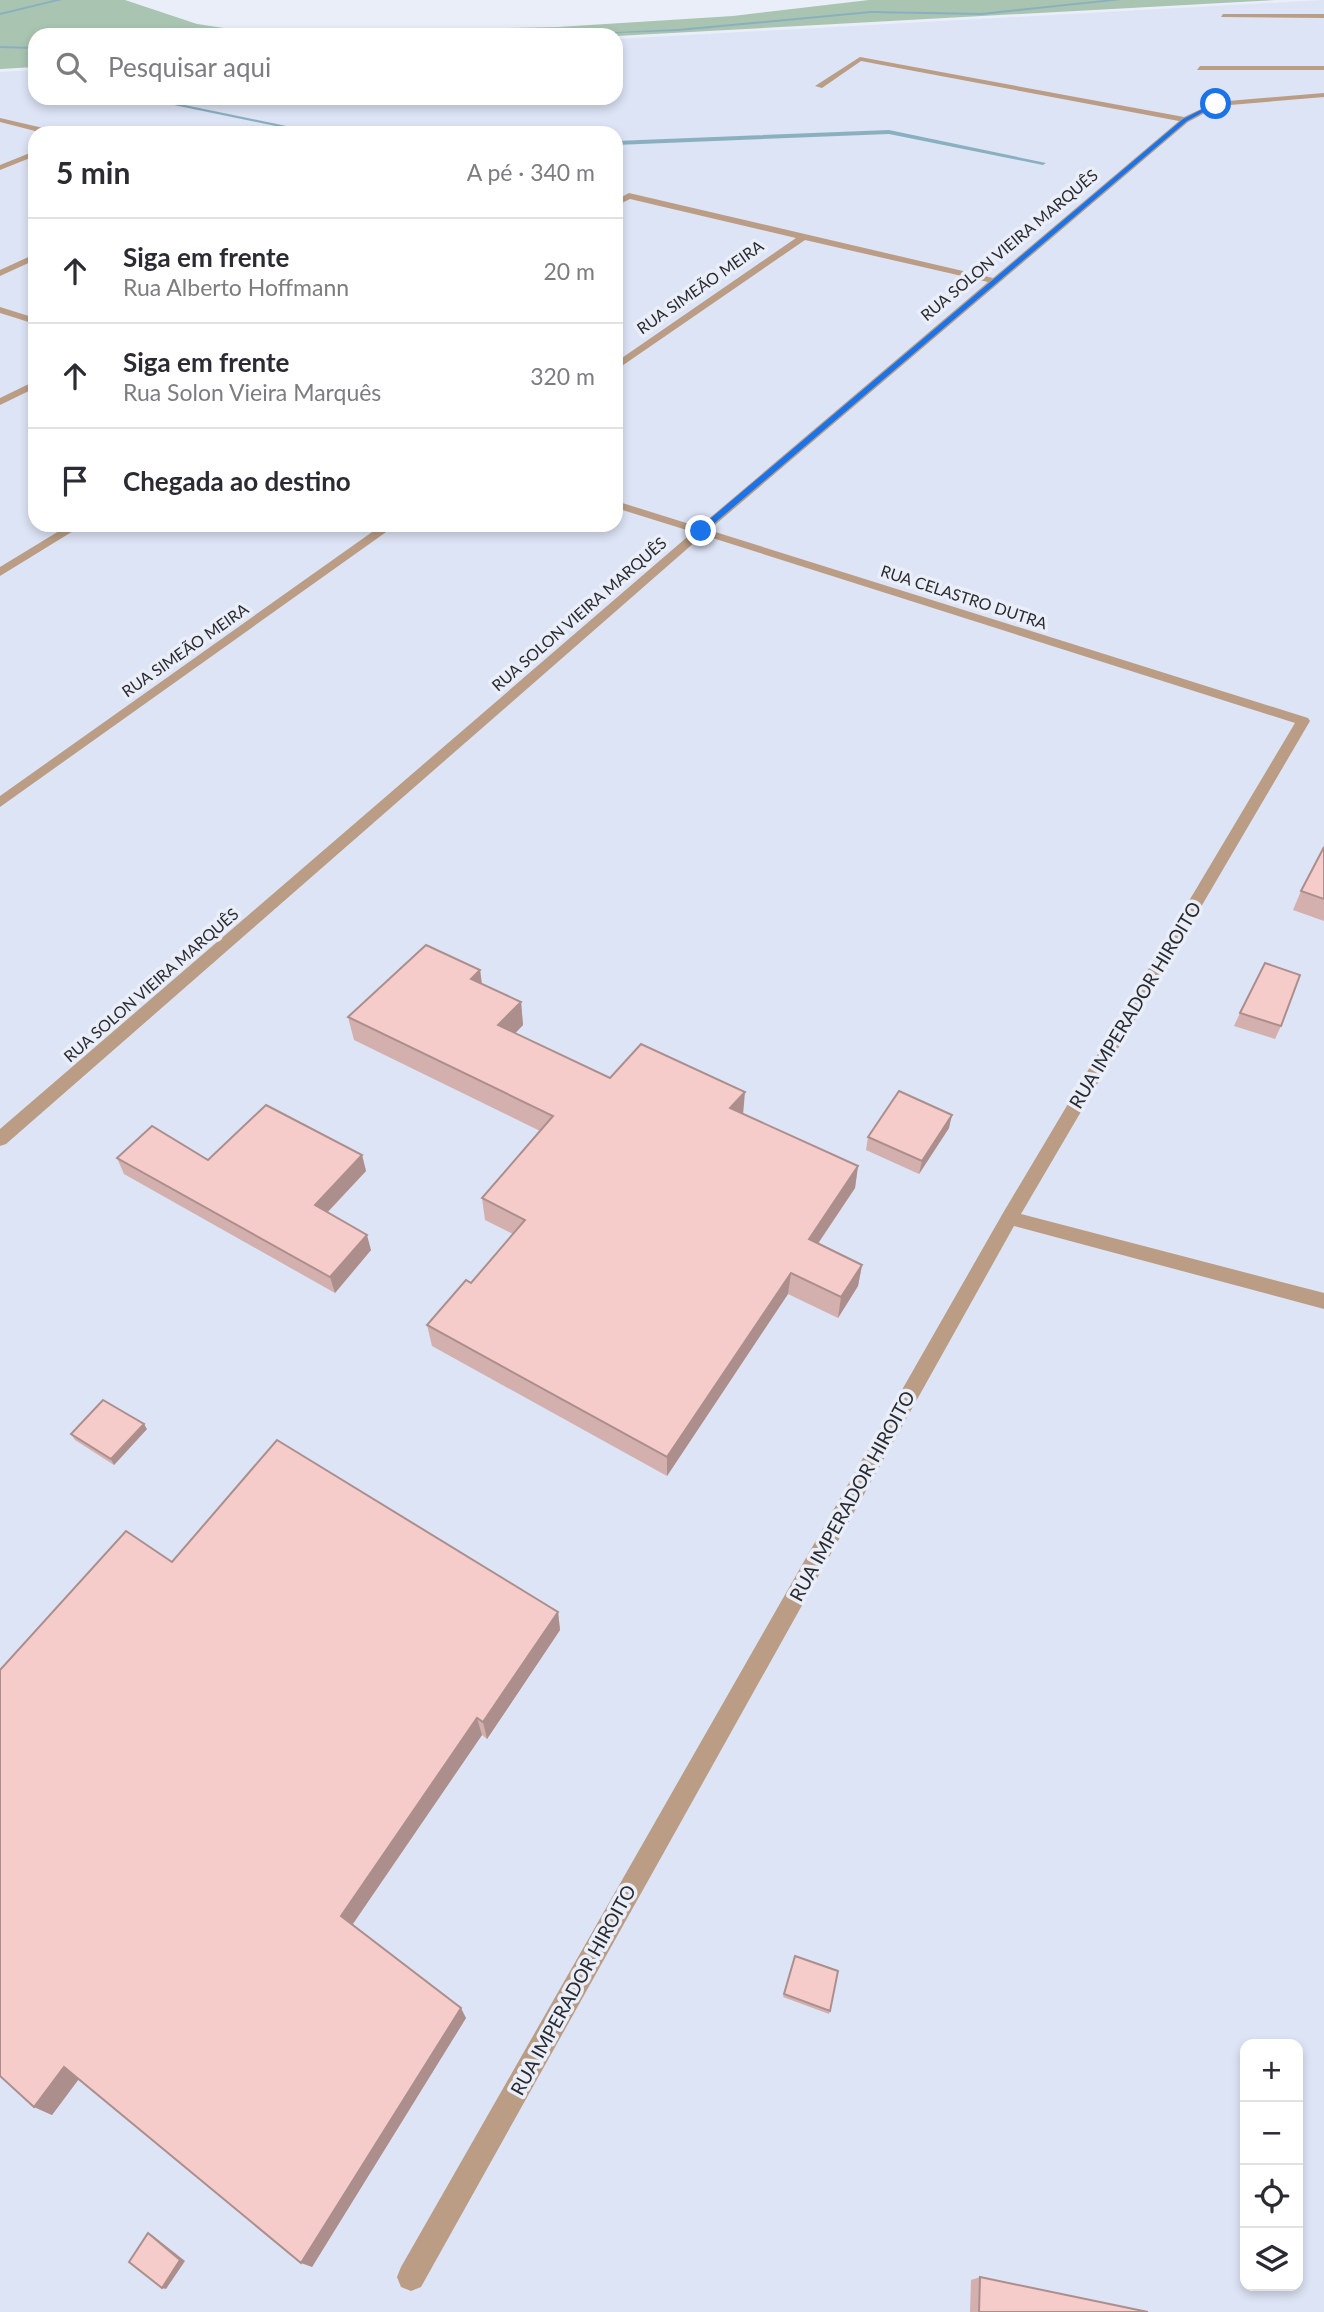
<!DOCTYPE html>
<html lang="pt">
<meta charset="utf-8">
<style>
:root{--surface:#fff;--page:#f7f7f7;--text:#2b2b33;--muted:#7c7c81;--line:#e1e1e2}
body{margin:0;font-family:Lato,sans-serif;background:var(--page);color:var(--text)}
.controls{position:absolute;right:21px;bottom:21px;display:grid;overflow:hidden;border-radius:14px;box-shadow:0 4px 10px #0003}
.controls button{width:63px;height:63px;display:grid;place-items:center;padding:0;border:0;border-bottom:2px solid var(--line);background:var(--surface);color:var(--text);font:35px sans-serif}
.stop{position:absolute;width:21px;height:21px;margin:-16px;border:5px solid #1a73e8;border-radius:50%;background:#fff}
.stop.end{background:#1a73e8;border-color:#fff;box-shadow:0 2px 7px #0008}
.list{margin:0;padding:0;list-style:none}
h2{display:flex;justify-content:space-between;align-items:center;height:91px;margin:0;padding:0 28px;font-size:30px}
h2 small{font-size:23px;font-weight:400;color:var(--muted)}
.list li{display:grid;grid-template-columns:46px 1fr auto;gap:21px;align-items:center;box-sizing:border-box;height:105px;padding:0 28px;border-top:2px solid var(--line)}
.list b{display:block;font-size:26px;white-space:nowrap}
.list p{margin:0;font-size:23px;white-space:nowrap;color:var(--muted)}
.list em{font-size:23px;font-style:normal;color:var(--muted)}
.icon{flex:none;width:38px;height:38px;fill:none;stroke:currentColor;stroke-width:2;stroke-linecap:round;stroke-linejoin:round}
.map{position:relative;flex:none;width:1324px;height:2312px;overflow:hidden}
.search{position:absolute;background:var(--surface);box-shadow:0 4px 10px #0003;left:28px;top:28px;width:595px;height:77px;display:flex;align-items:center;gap:18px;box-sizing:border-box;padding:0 24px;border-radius:21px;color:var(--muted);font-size:26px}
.panel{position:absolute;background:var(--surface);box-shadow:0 4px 10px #0003;left:28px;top:126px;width:595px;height:406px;border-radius:21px}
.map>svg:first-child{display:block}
</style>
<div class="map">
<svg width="1324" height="2312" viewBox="0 0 1324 2312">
<rect width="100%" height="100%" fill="#eaeef9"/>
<path fill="#dde4f6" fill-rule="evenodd" d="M1324,0V2312H0V72L35,70V98H616V39ZM35,133H616V525H35ZM1245,2044H1298V2286H1245Z"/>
<path fill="#a9c4b1" d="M0,0H125L197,24L257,33L558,27L733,16L869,0H1275L616,36L35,35V67L0,69Z"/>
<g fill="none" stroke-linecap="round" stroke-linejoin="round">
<g fill="#8ab0c0" fill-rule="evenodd">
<path d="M54,0H62L0,15V13Z"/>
<path d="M1105,0H1121L981,15L871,13L678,31L556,35L678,29L871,11L981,13Z"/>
<path d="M0,46L35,47V49L0,48Z"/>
<path d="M140,98H151L320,133H309Z"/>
<path d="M889,130L1046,163L1043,165L889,134L616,145V141Z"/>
</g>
<g fill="#ba9d84" fill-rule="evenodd">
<path d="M1223,14H1324V18L1221,17Z"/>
<path d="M860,57L1184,117L1216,102L1324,93V97L1218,106L1188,122L709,530L1308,718L1310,721L1021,1214L1324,1293V1309L1014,1226L421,2287L411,2291L401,2287L397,2277L401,2267L1003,1213L1295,723L703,535L6,1144L0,1146V1129L693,532L616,508V501L699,527L988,282L805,240L616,370V362L796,238L630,199L616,206V200L629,193L993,278L1179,121L861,61L822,88L815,86Z"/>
<path d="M1200,66H1324V70H1197Z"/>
<path d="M0,118L56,131L57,133H43L0,122Z"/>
<path d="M35,151V156L0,170V165Z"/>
<path d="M35,254V260L0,276V270Z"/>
<path d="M0,307L35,318V324L0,313Z"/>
<path d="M35,381V388L0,405V398Z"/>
<path d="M69,525H83L0,576V567Z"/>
<path d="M382,525H396L0,807V796Z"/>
</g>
</g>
<g fill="#d3afae">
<path d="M1324,847V921L1293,910L1301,891Z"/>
<path d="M480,970L482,984L521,1002L523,1025L515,1033L610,1078L743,1114L858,1166L855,1188L818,1244L862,1265L858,1286L838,1318L788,1294L667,1476L432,1346L427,1325L471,1283L513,1234L485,1220L482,1198L540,1131L354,1040L348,1017Z"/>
<path d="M1240,1013L1281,1026L1275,1039L1234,1026Z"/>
<path d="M949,1128L919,1174L866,1150L868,1137Z"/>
<path d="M362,1155L366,1171L327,1213L371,1250L335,1293L124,1174L117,1158L208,1160Z"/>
<path d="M147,1429L114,1465L75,1440L71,1434Z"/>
<path d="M172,1562L558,1612L560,1630L487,1739L482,1735L353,1924L466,2018L312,2267L79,2079L52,2115L34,2107Z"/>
<path d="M795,1956L830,2011L829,2014L783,1997Z"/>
<path d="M980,2277L1148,2312H970L971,2280Z"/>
</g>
<g fill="#ac8f8d">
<path d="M480,970L483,993L471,979Z"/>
<path d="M521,1002L523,1025L501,1048L498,1025Z"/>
<path d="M745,1092L743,1115L730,1108Z"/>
<path d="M952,1115L949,1128L919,1174L922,1161Z"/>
<path d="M362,1155L366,1171L319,1221L315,1205Z"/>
<path d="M858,1166L855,1188L806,1261L809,1239Z"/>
<path d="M367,1235L371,1250L335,1293L330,1277Z"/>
<path d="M862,1265L858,1286L838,1318L841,1297Z"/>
<path d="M791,1273L788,1294L667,1476V1457Z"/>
<path d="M144,1424L147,1429L114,1465L111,1459Z"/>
<path d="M558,1612L560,1630L487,1739L483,1722Z"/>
<path d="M477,1718L482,1735L350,1928L341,1916Z"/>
<path d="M461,2008L466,2018L312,2267L301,2263Z"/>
<path d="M64,2067L81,2076L52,2115L34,2107Z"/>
<path d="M148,2233L152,2235L185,2261L166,2289L162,2288Z"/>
</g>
<g fill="#f5ccca" stroke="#ac8f8d" stroke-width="2">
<path d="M1324,847V899L1301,891Z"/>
<path d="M426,945L480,970L471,979L521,1002L498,1025L610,1078L641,1044L745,1092L730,1108L858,1166L809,1239L862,1265L841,1297L791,1273L667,1457L427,1325L466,1280L471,1283L525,1220L482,1198L553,1116L348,1017Z"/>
<path d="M1265,963L1300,975L1281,1026L1240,1013Z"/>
<path d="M899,1091L952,1115L922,1161L868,1137Z"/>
<path d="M266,1105L362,1155L315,1205L367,1235L330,1277L117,1158L152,1126L208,1160Z"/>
<path d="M103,1400L144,1424L111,1459L71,1434Z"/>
<path d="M277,1440L558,1612L483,1722L477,1718L341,1916L461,2008L301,2263L64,2067L34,2107L0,2076V1670L126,1531L172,1562Z"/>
<path d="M795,1956L838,1971L830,2011L784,1994Z"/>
<path d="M148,2233L180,2260L162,2288L129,2262Z"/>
<path d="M980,2277L1148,2312H979Z"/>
</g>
<path fill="#1a73e8" d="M1214,103L1218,104L1187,121L704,532H698V529L1183,119Z"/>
<g text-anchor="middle" stroke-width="7" stroke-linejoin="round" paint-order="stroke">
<g font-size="16" fill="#292b2f" stroke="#eaeef9">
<text transform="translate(1009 245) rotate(-40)" y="6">RUA SOLON VIEIRA MARQUÊS</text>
<text transform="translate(700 287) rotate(-35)" y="6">RUA SIMEÃO MEIRA</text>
<text transform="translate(964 597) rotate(18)" y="6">RUA CELASTRO DUTRA</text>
<text transform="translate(579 614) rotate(-41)" y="6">RUA SOLON VIEIRA MARQUÊS</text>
<text transform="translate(185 650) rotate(-35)" y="6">RUA SIMEÃO MEIRA</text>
<text transform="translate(151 985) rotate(-41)" y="6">RUA SOLON VIEIRA MARQUÊS</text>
</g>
<g font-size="19" fill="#292b2f" stroke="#eaeef9">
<text transform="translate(1135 1005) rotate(-59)" y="7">RUA IMPERADOR HIROITO</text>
<text transform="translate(852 1496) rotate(-61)" y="7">RUA IMPERADOR HIROITO</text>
<text transform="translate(573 1990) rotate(-61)" y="7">RUA IMPERADOR HIROITO</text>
</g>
</g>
</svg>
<div class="controls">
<button>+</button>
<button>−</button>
<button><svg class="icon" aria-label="locate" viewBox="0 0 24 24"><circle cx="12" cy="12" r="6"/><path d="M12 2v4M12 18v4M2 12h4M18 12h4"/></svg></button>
<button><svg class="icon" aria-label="layers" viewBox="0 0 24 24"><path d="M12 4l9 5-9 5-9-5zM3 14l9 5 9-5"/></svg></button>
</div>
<div class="stop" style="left:1216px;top:104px"></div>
<div class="stop end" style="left:701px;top:531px"></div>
<div class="search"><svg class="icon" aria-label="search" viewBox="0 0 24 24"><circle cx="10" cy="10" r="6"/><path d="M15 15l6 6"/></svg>Pesquisar aqui</div>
<section class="panel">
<h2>5 min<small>A pé · 340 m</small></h2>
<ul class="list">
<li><svg class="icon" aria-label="ahead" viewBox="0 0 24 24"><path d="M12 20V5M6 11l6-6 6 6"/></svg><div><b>Siga em frente</b><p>Rua Alberto Hoffmann</p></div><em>20 m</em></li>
<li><svg class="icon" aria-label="ahead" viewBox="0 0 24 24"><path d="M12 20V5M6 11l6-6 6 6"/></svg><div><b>Siga em frente</b><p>Rua Solon Vieira Marquês</p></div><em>320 m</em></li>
<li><svg class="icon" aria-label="arrive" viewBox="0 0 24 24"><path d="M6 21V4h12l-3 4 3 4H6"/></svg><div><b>Chegada ao destino</b></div></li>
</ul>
</section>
</div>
